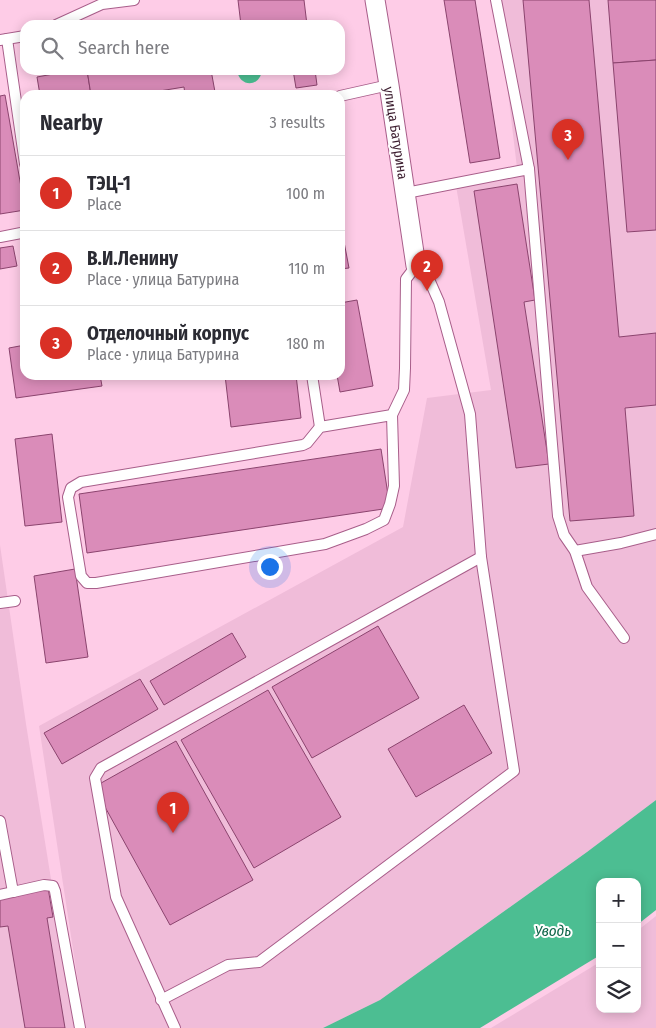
<!DOCTYPE html>
<meta charset="utf-8">
<style>
:root{--surface:#fff;--page:#f7f7f7;--text:#2b2b33;--muted:#7c7c81;--line:#e1e1e2;--accent:#d93025}
body{margin:0;font-family:"Fira Sans Condensed",sans-serif;background:var(--page);color:var(--text)}
.controls{position:absolute;right:15px;bottom:15px;display:grid;overflow:hidden;border-radius:10px;box-shadow:0 2px 12px #0003}
.controls button{width:45px;height:45px;display:grid;place-items:center;padding:0;border:0;border-bottom:1px solid var(--line);background:var(--surface);color:var(--text);font:25px sans-serif}
.you{position:absolute;left:269px;top:566px;width:18px;height:18px;margin:-12px;border:4px solid #fff;border-radius:50%;background:#1a73e8;box-shadow:0 0 0 8px #1a73e833}
.badge{display:grid;place-items:center;width:32px;height:32px;border-radius:50%;background:var(--accent);color:#fff;font-size:16px;font-weight:700}
.pin{position:absolute;translate:-50% -41px;filter:drop-shadow(0 1px 2px #0008)}
.pin::after{content:'';position:absolute;top:26px;width:18px;height:15px;background:inherit;clip-path:polygon(0 0,100% 0,50% 100%)}
.list{margin:0;padding:0;list-style:none}
h2{display:flex;justify-content:space-between;align-items:center;height:65px;margin:0;padding:0 20px;font-size:21px}
h2 small{font-size:16px;font-weight:400;color:var(--muted)}
.list li{display:grid;grid-template-columns:32px 1fr auto;gap:15px;align-items:center;box-sizing:border-box;height:75px;padding:0 20px;border-top:1px solid var(--line)}
.list b{display:block;font-size:19px;white-space:nowrap}
.list p{margin:0;font-size:16px;white-space:nowrap;color:var(--muted)}
.list em{font-size:16px;font-style:normal;color:var(--muted)}
.icon{flex:none;width:28px;height:28px;fill:none;stroke:currentColor;stroke-width:2;stroke-linecap:round;stroke-linejoin:round}
.map{position:relative;flex:none;width:656px;height:1028px;overflow:hidden}
.search{position:absolute;background:var(--surface);box-shadow:0 2px 12px #0003;left:20px;top:20px;width:325px;height:55px;display:flex;align-items:center;gap:12px;box-sizing:border-box;padding:0 18px;border-radius:15px;color:var(--muted);font-size:19px}
.panel{position:absolute;background:var(--surface);box-shadow:0 2px 12px #0003;left:20px;top:90px;width:325px;height:290px;border-radius:15px}
.map>svg:first-child{display:block}
</style>
<div class="map">
<svg width="656" height="1028" viewBox="0 0 656 1028">
<rect width="100%" height="100%" fill="#fecce7"/>
<g fill="#f0bcd9">
<path d="M497,0H656V800L587,852L380,1000L323,1028H85L39,726L403,527L427,398L491,390L455,180L517,168Z"/>
<path d="M0,545L26,724L75,1028H0Z"/>
<path d="M656,916V1028H491L600,962V1009H637V931Z"/>
</g>
<g fill="#4cbe92">
<path d="M237,70H262V71C259,88 239,87 237,70Z"/>
<path d="M656,800V910L637,925V882H600V955L597,957L480,1028H323L380,1000L587,852Z"/>
</g>
<g fill="#da8cb9" stroke="#8b446e">
<path d="M238,0H304L307,25H241Z"/>
<path d="M444,0H475L500,158L470,163Z"/>
<path d="M523,0H589L619,337L656,333V405L625,408L634,516L570,521Z"/>
<path d="M608,0H656V60L613,63Z"/>
<path d="M656,60V230L627,232L613,63Z"/>
<path d="M75,70H87L91,95H40L37,77Z"/>
<path d="M87,70H211L215,92L197,95H185L184,87L135,95H91Z"/>
<path d="M293,70H315L317,85L296,88Z"/>
<path d="M5,95L25,210L0,214V96Z"/>
<path d="M517,184L535,300L524,302L549,464L516,468L474,191Z"/>
<path d="M340,226H341L349,268L340,269Z"/>
<path d="M13,246L17,266L0,269V248Z"/>
<path d="M357,300L373,386L340,392L337,375H340V303Z"/>
<path d="M25,345V375H100L102,386L16,398L9,348Z"/>
<path d="M225,375H296L301,418L231,427Z"/>
<path d="M52,434L62,522L25,526L15,439Z"/>
<path d="M381,449L390,508L87,553L79,494Z"/>
<path d="M75,569L88,657L46,663L34,576Z"/>
<path d="M378,626L419,698L312,758L272,687Z"/>
<path d="M232,633L246,657L164,705L150,681Z"/>
<path d="M140,679L158,709L62,764L44,733Z"/>
<path d="M268,690L341,817L254,868L181,740Z"/>
<path d="M464,705L492,753L416,797L388,749Z"/>
<path d="M176,741L253,880L170,925L94,787Z"/>
<path d="M47,882L53,917L47,918L65,1028H25L8,926L0,927V890Z"/>
</g>
<g fill="none" stroke-linecap="round" stroke-linejoin="round">
<defs>
<g id="lane">
<path d="M496,0L529,169"/>
<path d="M56,25L102,4L134,0"/>
<path d="M7,39L25,164"/>
<path d="M0,40L25,36"/>
<path d="M340,96L389,85"/>
<path d="M406,193L529,169L558,516L564,535L575,551L587,587L624,638"/>
<path d="M0,237L21,233L25,231"/>
<path d="M312,375L320,427"/>
<path d="M575,551L621,543L656,534"/>
<path d="M0,603L15,601"/>
<path d="M0,821L13,892L44,885L53,886L55,891L80,1028"/>
<path d="M0,895L13,892"/>
<path d="M161,1000L228,965L259,962L514,771L481,557L470,414L439,302L428,277L416,266L406,279L405,368L404,390L392,415L394,486L390,504L384,520L366,529L325,544L96,583H87L81,576L68,497L71,488L81,482L303,445L307,443L320,427L392,415"/>
<path d="M175,1028L116,897L95,778L101,768L481,557"/>
</g>
<path id="street" d="M375,0L389,85L416,266"/>
</defs>
<use href="#lane" stroke="#a85e8a" stroke-width="12"/>
<use href="#street" stroke="#a85e8a" stroke-width="21"/>
<use href="#lane" stroke="#fff" stroke-width="10"/>
<use href="#street" stroke="#fff" stroke-width="19"/>
</g>
<g text-anchor="middle" stroke-width="4" stroke-linejoin="round" paint-order="stroke">
<g font-size="14" fill="#3c1d2f" stroke="#fefefe">
<text transform="translate(396 133) rotate(81)" y="5">улица Батурина</text>
</g>
<g font-size="15" font-style="italic" fill="#0d6649" stroke="#fefefe">
<text x="553" y="936">Уводь</text>
</g>
</g>
</svg>
<div class="controls">
<button>+</button>
<button>−</button>
<button><svg class="icon" aria-label="layers" viewBox="0 0 24 24"><path d="M12 4l9 5-9 5-9-5zM3 14l9 5 9-5"/></svg></button>
</div>
<div class="you"></div>
<div class="pin badge" style="left:173px;top:833px">1</div>
<div class="pin badge" style="left:427px;top:291px">2</div>
<div class="pin badge" style="left:568px;top:160px">3</div>
<div class="search"><svg class="icon" aria-label="search" viewBox="0 0 24 24"><circle cx="10" cy="10" r="6"/><path d="M15 15l6 6"/></svg>Search here</div>
<section class="panel">
<h2>Nearby<small>3 results</small></h2>
<ul class="list">
<li><span class="badge">1</span><div><b>ТЭЦ-1</b><p>Place</p></div><em>100 m</em></li>
<li><span class="badge">2</span><div><b>В.И.Ленину</b><p>Place · улица Батурина</p></div><em>110 m</em></li>
<li><span class="badge">3</span><div><b>Отделочный корпус</b><p>Place · улица Батурина</p></div><em>180 m</em></li>
</ul>
</section>
</div>
